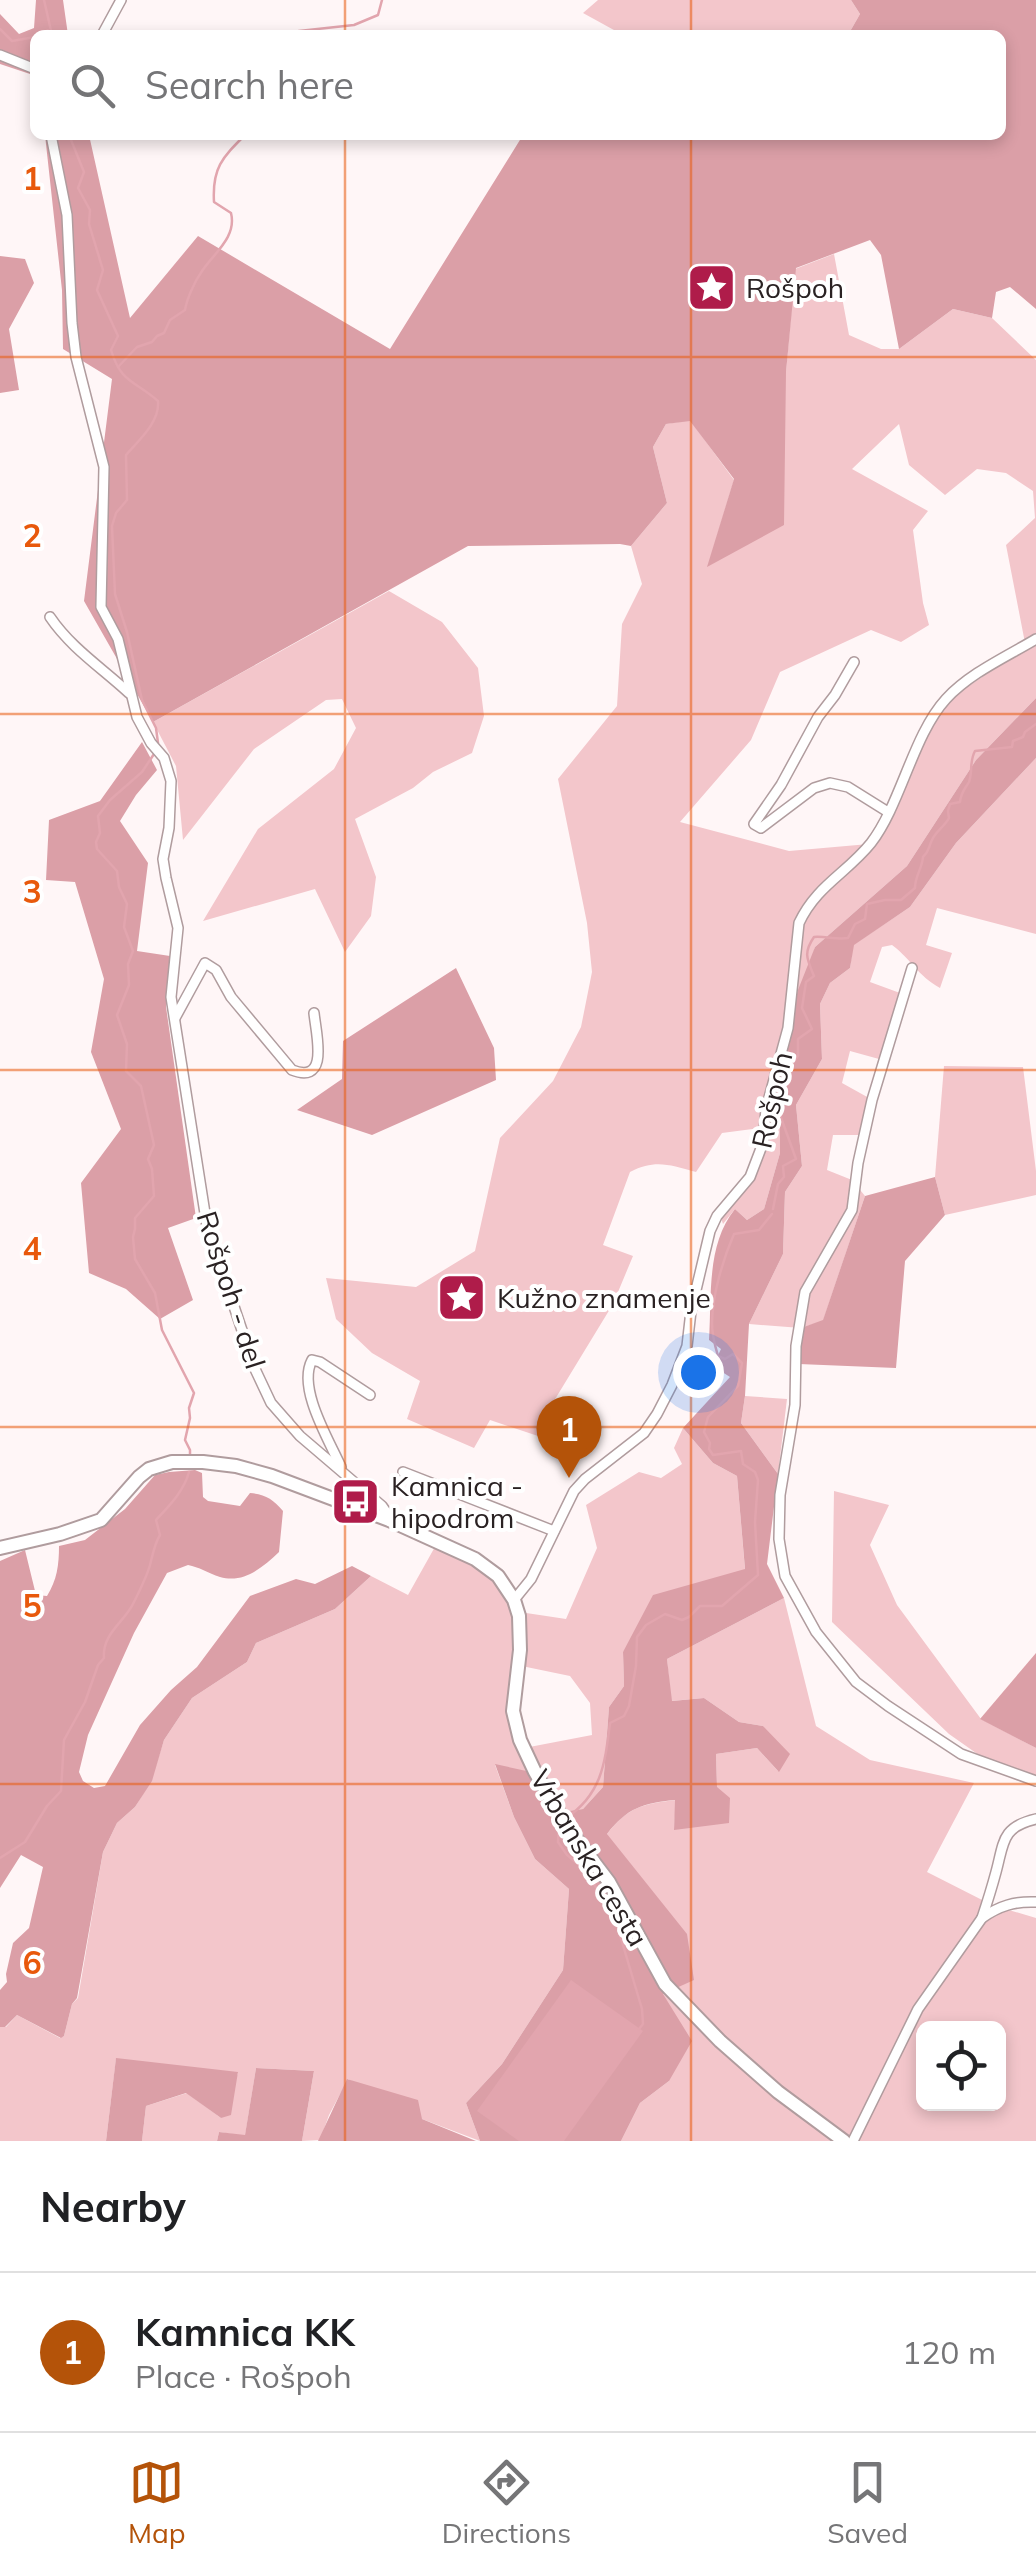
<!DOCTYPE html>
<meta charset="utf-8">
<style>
:root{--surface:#fff;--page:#f6f6f6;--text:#202124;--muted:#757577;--line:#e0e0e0;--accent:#b45309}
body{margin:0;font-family:Mulish,sans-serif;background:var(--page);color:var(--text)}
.controls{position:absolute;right:30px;bottom:30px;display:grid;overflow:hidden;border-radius:15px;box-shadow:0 5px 15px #0003}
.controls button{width:90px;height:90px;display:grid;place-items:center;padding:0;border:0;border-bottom:2px solid var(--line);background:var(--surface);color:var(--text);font:50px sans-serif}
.you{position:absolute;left:698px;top:1372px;width:35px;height:35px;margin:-25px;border:8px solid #fff;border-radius:50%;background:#1a73e8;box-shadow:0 0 0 15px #1a73e833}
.badge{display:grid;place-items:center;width:65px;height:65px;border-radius:50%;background:var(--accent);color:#fff;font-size:32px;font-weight:700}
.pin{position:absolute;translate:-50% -82px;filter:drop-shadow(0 2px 5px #0008)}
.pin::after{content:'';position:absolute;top:52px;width:35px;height:30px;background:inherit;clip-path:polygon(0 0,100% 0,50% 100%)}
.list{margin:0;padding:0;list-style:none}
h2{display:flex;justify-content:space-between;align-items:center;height:130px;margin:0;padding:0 40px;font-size:42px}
h2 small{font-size:32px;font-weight:400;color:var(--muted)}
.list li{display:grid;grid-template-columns:65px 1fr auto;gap:30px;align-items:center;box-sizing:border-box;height:160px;padding:0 40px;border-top:2px solid var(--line)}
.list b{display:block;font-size:38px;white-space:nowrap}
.list p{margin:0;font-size:32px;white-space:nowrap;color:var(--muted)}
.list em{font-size:32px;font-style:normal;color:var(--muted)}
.icon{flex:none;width:55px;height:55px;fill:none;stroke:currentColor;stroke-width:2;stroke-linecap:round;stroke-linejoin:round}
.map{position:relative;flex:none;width:1036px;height:2141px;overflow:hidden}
.search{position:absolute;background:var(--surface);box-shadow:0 5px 15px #0003;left:30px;right:30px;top:30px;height:110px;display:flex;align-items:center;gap:25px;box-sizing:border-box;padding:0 35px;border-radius:15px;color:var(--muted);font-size:38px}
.sheet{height:290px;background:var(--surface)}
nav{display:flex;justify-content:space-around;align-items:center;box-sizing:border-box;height:140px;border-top:2px solid var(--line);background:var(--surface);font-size:28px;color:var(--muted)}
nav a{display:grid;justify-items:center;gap:5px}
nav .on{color:var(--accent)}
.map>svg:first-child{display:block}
</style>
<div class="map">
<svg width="1036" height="2141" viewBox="0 0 1036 2141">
<rect width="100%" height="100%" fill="#fff6f7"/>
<g fill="#f3c6cb" fill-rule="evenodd">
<path d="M598,0H851L860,14L848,35H623L583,13Z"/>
<path d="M834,254L849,335L881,349H899L953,309L992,318L1036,360V698L976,760L907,866L815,947L779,1084L780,1153L764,1209L747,1220L735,1209L723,1224L721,1218C744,1189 768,1165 767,1127L722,1133L696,1172C669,1165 656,1159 630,1172L603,1245L633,1256L613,1304L546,1414L550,1440L490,1420L474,1448L407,1419L420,1381L372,1353L336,1319L326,1278L416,1287L475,1251L500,1138L553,1081L581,1027L592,972L587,923L558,779L617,706L622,624L642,584L631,546L667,503L653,447L666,424L690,420L734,480L708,566L786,372L795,269ZM899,424L909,465L945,495L977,469L1006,473L1033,491L1035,518L1006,545L1026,648L943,703L869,844L789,851L680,822L751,740L780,672L871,630L901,642L929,625L923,603L913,530L928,511L852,469Z"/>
<path d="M389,591L442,622L478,668L484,716L472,753L433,772L413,788L355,819L376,877L371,916L345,952L315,889L203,921L258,829L334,769L356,728L342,699L326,700L254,749L183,840L176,766L153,722Z"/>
<path d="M1036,758V934L937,908L926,945L952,953L940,988C917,975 912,960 892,945L882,947L870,982L900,993L879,1059L850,1051L842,1083L869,1098L862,1135H833L827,1170L852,1180L865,1196L823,1321L801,1328L749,1324L783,1254L785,1192L802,1166L796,1105L822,1059L820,1004L830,983L850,968L853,945L910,907L956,843Z"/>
<path d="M944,1066L1023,1067L1036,1171V1195L945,1215L935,1177Z"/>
<path d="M745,1396L787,1399L778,1474L741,1423Z"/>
<path d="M683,1428L713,1463L737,1476L745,1570L623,1652L624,1686L609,1707L603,1787L583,1809L552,1813L531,1773L495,1765L514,1817L535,1859L569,1889L563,1970L502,2064L466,2103L480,2141L422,2119L348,2079L329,2115L320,2140L302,2141L314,2071L256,2068L245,2136L219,2132L217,2141H142L146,2106L187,2093L221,2118L238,2073L116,2059L106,2141H0V2027H6L17,2015L60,2038L64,2036L72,2004L78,1998L103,1852L117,1823L135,1807L151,1781L164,1740L192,1698L247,1662L256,1643L335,1609L371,1576L408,1595L436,1545L472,1559L494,1581L513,1611L566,1619L597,1548L586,1505L639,1472L661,1478L682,1464L674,1448ZM512,1664L570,1676L590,1703L592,1735L519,1749L507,1701Z"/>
<path d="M834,1491L889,1505L870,1545L897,1605L981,1719L1036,1748V1780L986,1760L949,1734L832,1622Z"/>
<path d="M784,1598L816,1726L870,1760L974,1783L927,1872L992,1905L1036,1918V2141H621L640,2103L669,2081L663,1994L607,1834C628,1807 642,1804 676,1800L674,1829L717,1787L716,1754L757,1748L778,1771L763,1726L739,1722L704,1698L671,1701L667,1659ZM924,2029H998V2104H924Z"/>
</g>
<g fill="#db9fa7">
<path d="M36,0H63L68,35H35V81L33,75L0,64V14L19,34L34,28Z"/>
<path d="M851,0H1036V309L1010,287L996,292L992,318L953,309L899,349L881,255L870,240L796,268L786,372L784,525L707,567L734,479L690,421L666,424L653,447L667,503L631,546L620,544L468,546L153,722L84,601L112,379L63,349L62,290L45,135H89L130,318L198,236L390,349L523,135H1001V35H848L860,14Z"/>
<path d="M0,256L25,259L34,283L9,329L19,390L0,393Z"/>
<path d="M1036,698V758L956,843L910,907L854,945L850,968L830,983L820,1004L822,1059L796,1105L802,1166L785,1192L783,1254L749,1324L745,1396L741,1423L778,1474L767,1564L784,1598L667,1659L672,1701L704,1698L739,1722L763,1726L790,1754L779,1772L757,1748L716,1754L717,1787L730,1798L729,1823L674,1830L675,1800C643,1803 627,1808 607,1834L687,1934L694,1980L663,1994L692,2041L669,2081L640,2103L621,2141H480L466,2103L502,2064L563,1970L569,1889L535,1859L514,1817L495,1764L531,1772L552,1813L583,1809L603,1787L609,1707L624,1686L623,1652L653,1595L745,1569L737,1476L713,1463L683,1428L730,1377L713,1366L721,1349L709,1340C712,1296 706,1245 735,1209L747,1220L764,1209L780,1153L779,1084L790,1015L798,990L815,947L907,866L976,760Z"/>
<path d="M142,742L157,770L136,795L120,821L148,863L137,951L170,956L166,1007L196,1218L168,1228L193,1300L160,1319L126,1289L89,1273L81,1183L121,1129L91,1052L104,979L75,882L46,880L49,820L100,801Z"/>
<path d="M456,968L494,1048L496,1080L372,1135L297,1110L342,1079L343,1041Z"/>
<path d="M935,1177L945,1215L905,1261L896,1368L799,1364L801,1328L823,1320L865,1196Z"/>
<path d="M195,1470L202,1473L203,1497L208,1501L240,1506L250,1493C265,1494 273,1499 283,1511L279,1552C263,1567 244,1584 220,1577C208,1573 199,1567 188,1565L167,1573L134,1633L88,1735L79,1772L83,1781L94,1788L105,1786L140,1725L171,1690L197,1667L250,1596L296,1579L315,1584L352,1566L371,1576L335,1609L256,1643L247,1662L192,1698L164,1740L152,1781L135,1807L117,1823L103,1852L77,1998L72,2004L64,2036L61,2038L17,2015L5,2027H0V1990L7,1982L6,1974L13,1943L29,1928L43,1867L21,1855L0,1888V1561L25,1550L36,1595L47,1596C57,1580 59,1565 59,1546L85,1540L125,1509L155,1475L169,1472Z"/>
<path d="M1036,1653V1748L980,1719Z"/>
<path d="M116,2058L238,2072L231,2115L221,2118L186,2093L146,2106L142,2141H106Z"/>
<path d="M256,2068L314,2071L302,2141H217L219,2132L245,2135Z"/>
<path d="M347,2079L418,2100L422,2119L476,2141H318Z"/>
</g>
<path fill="#e2a5ae" d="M571,1980L643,2031L564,2141H519L477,2111Z"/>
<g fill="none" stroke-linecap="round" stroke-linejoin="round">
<g stroke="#e2a5ae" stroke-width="2.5">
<path d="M44,0L52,35"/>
<path d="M0,29L12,41L35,37"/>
<path d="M38,35L48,30"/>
<path d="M285,35L299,31L354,25L378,15L382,0"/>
<path d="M69,135L84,172L78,188L90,210L89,224L103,270L97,290L118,336L111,350C121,383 134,380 158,401C160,422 139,440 126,455L127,500L116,513L112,526L115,594L127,632L142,700L156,728L158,743"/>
<path d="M118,367L137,347L152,342L157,336L164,333L170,320L185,310C187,298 195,281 202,271C214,253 237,237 231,213L214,202C212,168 222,158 245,135"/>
<path d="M156,751L142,772L110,800L98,816L100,833L96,842L97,849L117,871L119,887L127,904L124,927L133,951L128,964L129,985L117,1015L127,1044L126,1071L141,1086L154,1145L148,1159L152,1169L154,1196L135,1218V1229L133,1237L135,1259L155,1293L162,1330L194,1393L189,1408L190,1418L185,1440L190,1450V1458"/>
<path d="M773,1209L778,1184L784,1177L783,1166L796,1159L779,1112L788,1069L798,1056V1039L812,1029L802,1008L806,982L814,976C807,959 803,953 814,937C826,936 836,940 848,938L855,924L865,919L867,904L885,900H901L915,888C915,876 922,869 923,857C930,850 928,848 932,840C935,832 945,826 949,818L948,811L950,804L960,802C961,792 965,789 969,782C973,771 969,762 975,751L1012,747L1013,741L1023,737L1025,732L1036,724"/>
<path d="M566,1818C602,1794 605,1763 610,1723L624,1716L629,1706L636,1666L637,1637L646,1625L665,1614L682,1620L689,1617L700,1606H722L758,1575L755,1522L758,1480L755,1472L743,1464L741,1451L713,1455L709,1449L710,1443L704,1432L708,1417L738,1386L742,1363L733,1354L725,1359L718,1356C715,1346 712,1334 712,1323C712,1296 723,1259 734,1234L759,1230L772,1214"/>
<path d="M559,1823L558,1842L567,1855L584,1869L614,1915L642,2009L643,2024L639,2029"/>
<path d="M0,1858L25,1842L47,1806L61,1791L64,1740L85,1702L98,1665L104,1658C102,1633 125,1622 134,1602C139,1592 147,1576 150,1565C153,1554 154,1545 160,1535L156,1520C169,1506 184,1491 189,1472"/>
</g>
<defs>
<g id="street">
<path d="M102,35L121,0"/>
<path d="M0,55L35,69"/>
<path d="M51,135L67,215L72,323L76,357L104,467L101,607L118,639L137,717L151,743L164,758L171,781L169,828L163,859L166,878L178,928L171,997L207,1226L255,1369L271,1403L300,1436L382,1506L391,1519"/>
<path d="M50,617C71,648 102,668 129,693"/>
<path d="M854,662L835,695L818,717L781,785L754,824L761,828L814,788L830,783L848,787L888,812"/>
<path d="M912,968L872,1100L858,1163L852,1210L805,1292L796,1346L795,1405L780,1495L779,1539L785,1576L816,1632L856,1682L888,1706L961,1754L1036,1781"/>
<path d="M175,1018L205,963L216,970L231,997L292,1070C330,1085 316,1034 314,1013"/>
<path d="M341,1467C329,1440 297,1388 312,1360L320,1362L370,1395"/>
<path d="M403,1472L554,1531"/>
<path d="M514,1600L531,1579L574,1491L585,1479L644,1433L657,1414L672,1385L687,1346L691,1311L710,1231L717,1216L750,1177L763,1143L766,1109L788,1028L799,923C816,886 847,873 871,843C901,804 913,735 946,699C970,673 1006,657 1036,639"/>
<path d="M982,1918C987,1903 992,1887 996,1872C1004,1843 1001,1827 1036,1819"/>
<path d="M853,2141L918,2009L982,1918C999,1906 1015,1901 1036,1902"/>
</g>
<path id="secondary" d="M0,1548L60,1534L101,1520L139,1477L149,1469L172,1462H203L236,1466L272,1476L389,1520L475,1559L498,1576L514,1600L519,1616L520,1650L513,1711L520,1740L535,1772L568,1828L609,1882L665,1984L720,2041L778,2092L844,2141"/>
</defs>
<use href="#street" stroke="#b09c9e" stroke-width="12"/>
<use href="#secondary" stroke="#b09c9e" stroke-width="16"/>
<use href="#street" stroke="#fff" stroke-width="9"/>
<use href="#secondary" stroke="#fff" stroke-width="12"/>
</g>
<path fill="none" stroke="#e8590c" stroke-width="2.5" stroke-opacity="0.55" d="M345,0V35M691,0V35M345,135V2141M691,135V2141M0,357H1036M0,714H1036M0,1070H1036M0,1427H1036M0,1784H1036"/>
<defs>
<symbol id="sight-square" viewBox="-11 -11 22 22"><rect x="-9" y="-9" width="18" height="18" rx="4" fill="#af1c4a" stroke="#fff"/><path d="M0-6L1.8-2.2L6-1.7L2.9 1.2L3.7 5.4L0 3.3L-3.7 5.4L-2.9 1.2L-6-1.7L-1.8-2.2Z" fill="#fff"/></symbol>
<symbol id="bus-square" viewBox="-11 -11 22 22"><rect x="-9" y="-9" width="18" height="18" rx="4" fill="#af1c4a" stroke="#fff"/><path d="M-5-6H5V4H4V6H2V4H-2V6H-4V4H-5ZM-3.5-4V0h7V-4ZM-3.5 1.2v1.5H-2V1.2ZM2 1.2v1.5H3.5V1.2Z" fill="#fff"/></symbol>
</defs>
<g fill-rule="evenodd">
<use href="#sight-square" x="684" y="260" width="55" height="55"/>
<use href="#sight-square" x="434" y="1270" width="55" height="55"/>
<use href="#bus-square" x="328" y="1474" width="55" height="55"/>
</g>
<g text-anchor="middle" stroke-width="8" stroke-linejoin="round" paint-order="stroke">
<g font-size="28" fill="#2a2223" stroke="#fff" text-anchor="start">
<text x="746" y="298">Rošpoh</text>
<text x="497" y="1308">Kužno znamenje</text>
<text x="391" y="1496">Kamnica -<tspan x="391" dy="32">hipodrom</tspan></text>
</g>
<g font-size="28" fill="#2a2223" stroke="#fff">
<text transform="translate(772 1100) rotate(-77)" y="10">Rošpoh</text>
<text transform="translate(231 1290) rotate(72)" y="10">Rošpoh - del</text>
<text transform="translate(589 1858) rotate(59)" y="10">Vrbanska cesta</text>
</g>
</g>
<g font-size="32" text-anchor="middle" font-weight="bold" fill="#e8590c" stroke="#fff" stroke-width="8" stroke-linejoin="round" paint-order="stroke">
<text x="32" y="190">1</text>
<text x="32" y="547">2</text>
<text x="32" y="903">3</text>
<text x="32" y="1260">4</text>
<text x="32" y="1617">5</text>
<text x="32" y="1974">6</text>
</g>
</svg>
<div class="controls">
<button><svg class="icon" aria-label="locate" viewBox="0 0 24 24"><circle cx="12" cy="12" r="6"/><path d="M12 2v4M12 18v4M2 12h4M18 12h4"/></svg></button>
</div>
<div class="you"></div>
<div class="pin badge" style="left:569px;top:1478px">1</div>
<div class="search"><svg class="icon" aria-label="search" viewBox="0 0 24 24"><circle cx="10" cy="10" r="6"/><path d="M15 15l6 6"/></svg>Search here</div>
</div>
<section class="sheet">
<h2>Nearby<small></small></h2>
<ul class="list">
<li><span class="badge">1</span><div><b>Kamnica KK</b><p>Place · Rošpoh</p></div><em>120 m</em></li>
</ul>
</section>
<nav>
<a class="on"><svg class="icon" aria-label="map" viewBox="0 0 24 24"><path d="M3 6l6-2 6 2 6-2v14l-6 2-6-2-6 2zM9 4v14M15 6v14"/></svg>Map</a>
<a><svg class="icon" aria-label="directions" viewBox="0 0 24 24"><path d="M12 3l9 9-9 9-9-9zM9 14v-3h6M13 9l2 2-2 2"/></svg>Directions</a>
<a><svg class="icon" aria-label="saved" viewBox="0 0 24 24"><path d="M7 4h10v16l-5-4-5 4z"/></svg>Saved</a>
</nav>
